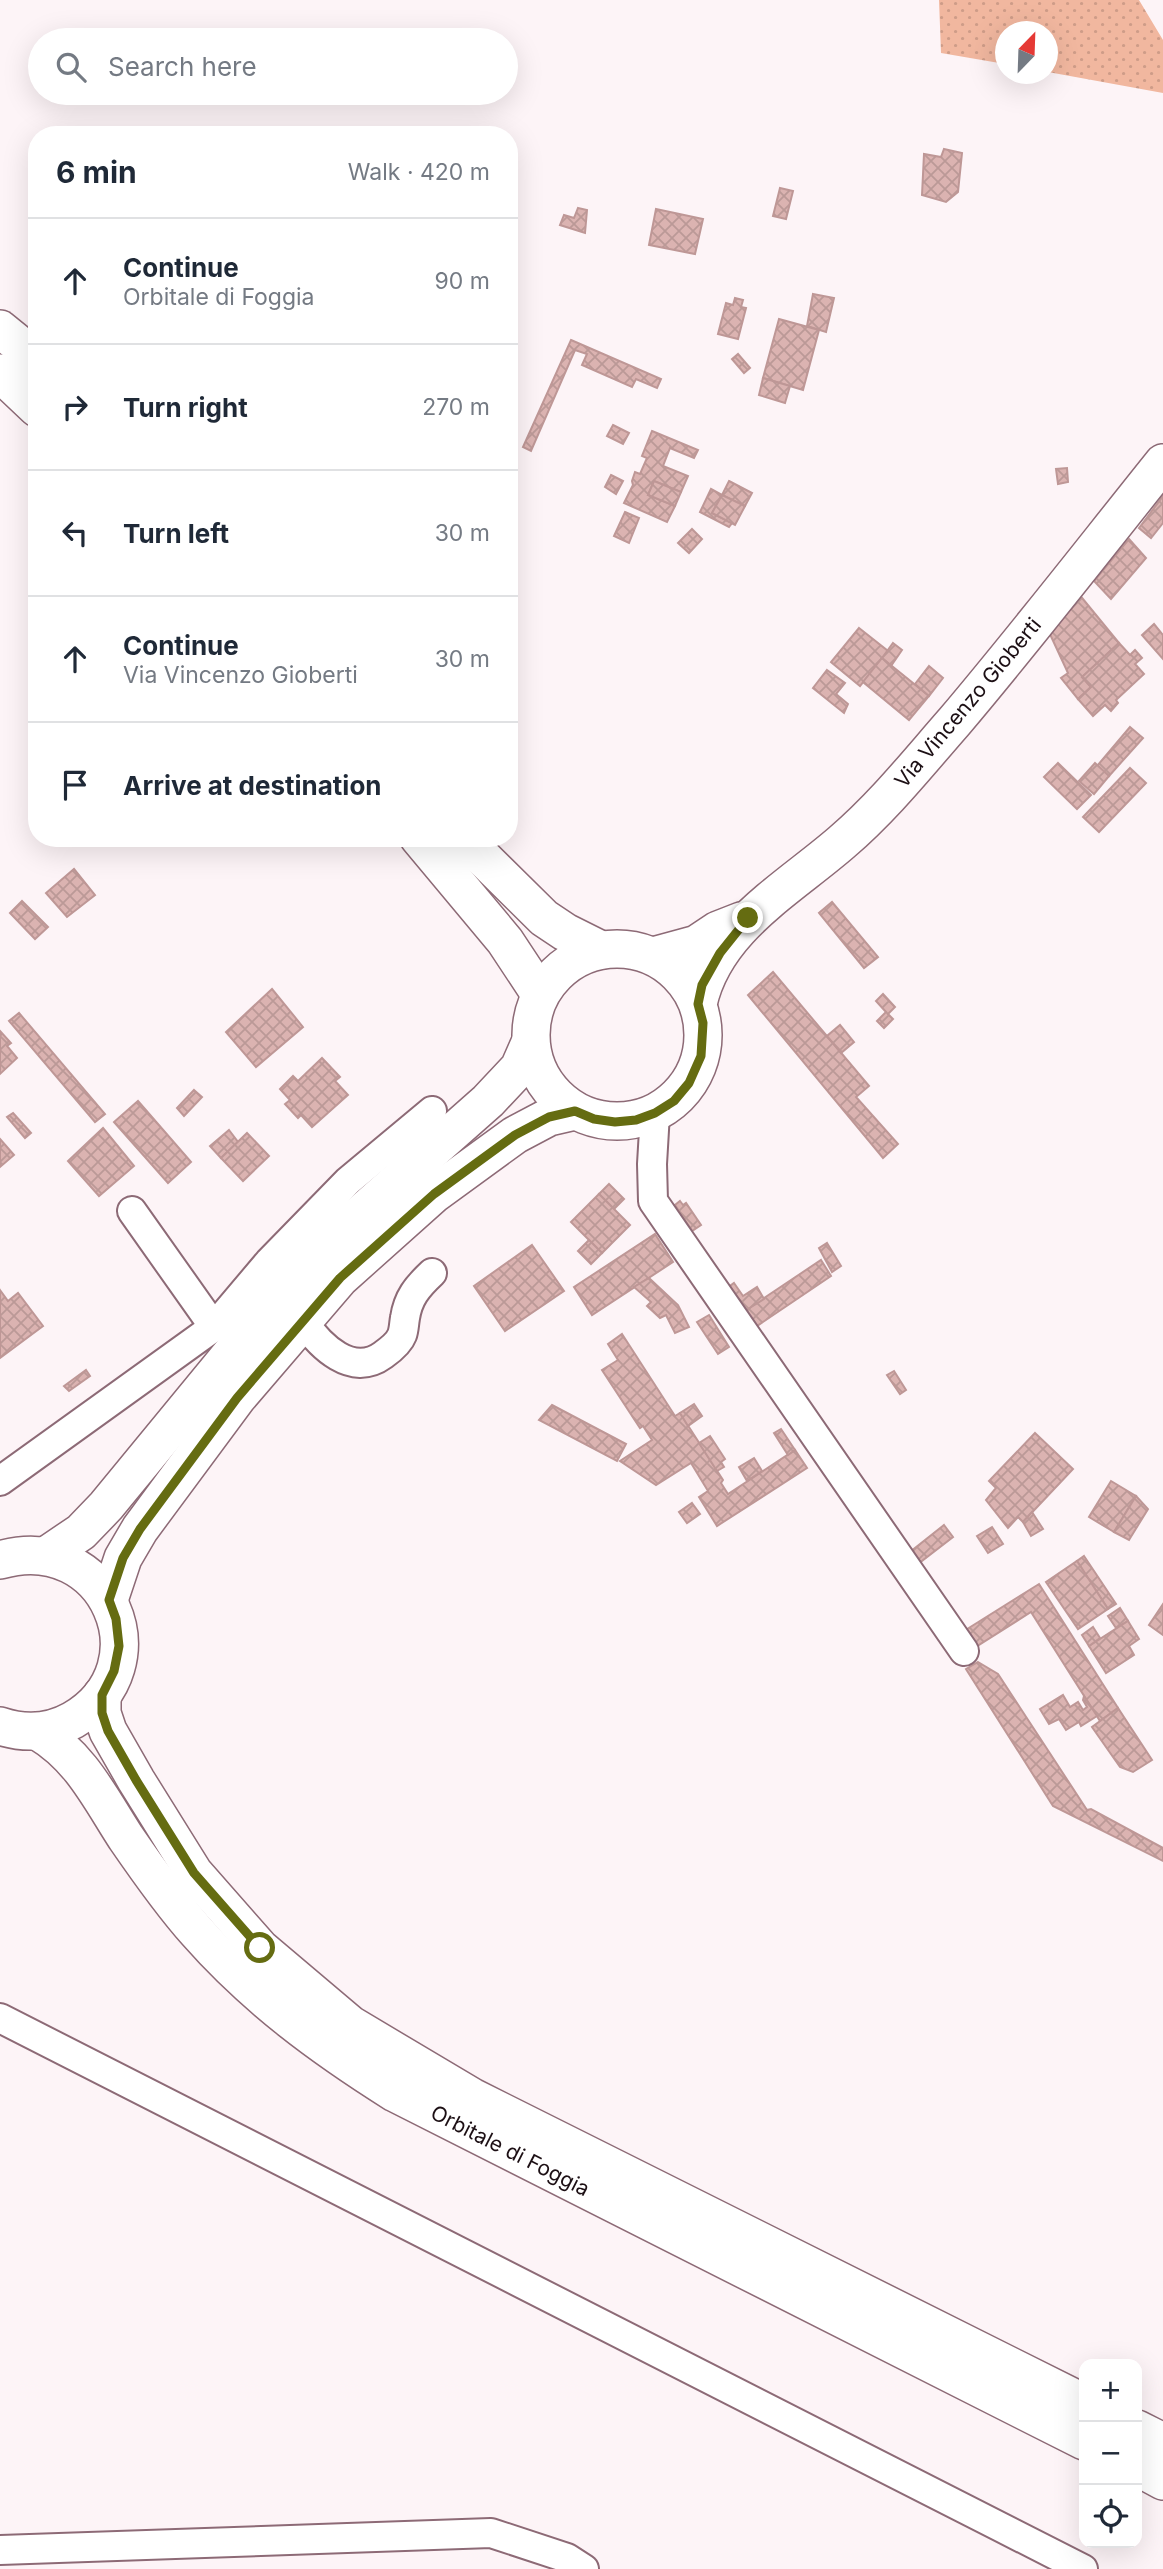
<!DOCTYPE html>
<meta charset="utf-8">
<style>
:root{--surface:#fff;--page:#f2f2f3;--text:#1f2937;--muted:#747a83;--line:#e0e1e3}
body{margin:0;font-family:Inter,sans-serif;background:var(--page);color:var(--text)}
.controls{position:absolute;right:21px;bottom:21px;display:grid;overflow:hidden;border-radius:14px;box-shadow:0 7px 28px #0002}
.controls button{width:63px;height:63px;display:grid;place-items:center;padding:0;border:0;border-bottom:2px solid var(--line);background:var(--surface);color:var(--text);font:35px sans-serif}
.compass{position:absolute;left:995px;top:21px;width:63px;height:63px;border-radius:50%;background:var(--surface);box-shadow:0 7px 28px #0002;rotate:23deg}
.stop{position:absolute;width:21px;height:21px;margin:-16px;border:5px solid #656c11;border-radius:50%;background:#fff}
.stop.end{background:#656c11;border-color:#fff;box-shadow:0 2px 7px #0008}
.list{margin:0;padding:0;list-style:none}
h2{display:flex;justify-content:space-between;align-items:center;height:91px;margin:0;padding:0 28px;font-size:30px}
h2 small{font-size:23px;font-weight:400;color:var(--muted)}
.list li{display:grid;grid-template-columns:46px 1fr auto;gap:21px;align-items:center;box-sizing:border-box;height:126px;padding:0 28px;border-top:2px solid var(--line)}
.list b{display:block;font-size:26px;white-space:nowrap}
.list p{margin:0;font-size:23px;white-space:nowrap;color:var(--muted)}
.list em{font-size:23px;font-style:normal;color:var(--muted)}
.icon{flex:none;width:38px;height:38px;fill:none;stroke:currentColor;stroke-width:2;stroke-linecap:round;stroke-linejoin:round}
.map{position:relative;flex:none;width:1163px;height:2569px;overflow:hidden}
.search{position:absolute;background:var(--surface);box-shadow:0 7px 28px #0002;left:28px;top:28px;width:490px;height:77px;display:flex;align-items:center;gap:18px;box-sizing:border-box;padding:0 24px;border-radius:38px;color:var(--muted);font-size:26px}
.panel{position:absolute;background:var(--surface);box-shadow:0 7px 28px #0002;left:28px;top:126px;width:490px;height:721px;border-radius:28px}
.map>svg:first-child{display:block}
</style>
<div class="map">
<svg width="1163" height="2569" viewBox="0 0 1163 2569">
<defs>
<pattern id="grass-dots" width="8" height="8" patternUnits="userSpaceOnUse" patternTransform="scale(1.75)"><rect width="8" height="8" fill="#f1b79f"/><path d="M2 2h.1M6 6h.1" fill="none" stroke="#ce9c88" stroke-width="1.8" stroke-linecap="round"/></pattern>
<pattern id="building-cross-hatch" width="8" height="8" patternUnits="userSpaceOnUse" patternTransform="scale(1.75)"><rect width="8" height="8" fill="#dbb3b1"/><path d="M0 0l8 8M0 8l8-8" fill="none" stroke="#bb9997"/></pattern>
</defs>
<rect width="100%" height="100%" fill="#fdf4f7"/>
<path fill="url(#grass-dots)" d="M939,0H1139L1163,40V93L1048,72V32H1006L1005,64L941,53Z"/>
<g fill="url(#building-cross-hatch)" stroke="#be9796" stroke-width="2">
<path d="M944,149L962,153L958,192L946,202L922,195L924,154L941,157Z"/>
<path d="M780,188L793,191L786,219L773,216Z"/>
<path d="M578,208L587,210L585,233L560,225L564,215L574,218Z"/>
<path d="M656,209L703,219L695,254L649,245Z"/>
<path d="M813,294L834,298L826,332L807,326Z"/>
<path d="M735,298L743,300L741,307L746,308L738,339L718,334L726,303L733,305Z"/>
<path d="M779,319L819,330L803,390L763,378Z"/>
<path d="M571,340L661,379L657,388L636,379L632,387L582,365L587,354L575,350L531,451L523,447Z"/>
<path d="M738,354L750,368L744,373L732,359Z"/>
<path d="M763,378L790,386L785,403L759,395Z"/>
<path d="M613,425L629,433L623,444L607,436Z"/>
<path d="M652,431L698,450L694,458L670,448L663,466L688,476L681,492L654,481L648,495L675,506L667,522L624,503L633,485L632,481L635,472L640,474L647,458L642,456Z"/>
<path d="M1067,468L1068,482L1058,484L1056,469Z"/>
<path d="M611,475L623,481L616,494L605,487Z"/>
<path d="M654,481L681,492L675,506L648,495Z"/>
<path d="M729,481L752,493L745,506L722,495Z"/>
<path d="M711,489L722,495L712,513L732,523L729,527L700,512Z"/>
<path d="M722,495L745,506L735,525L712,513Z"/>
<path d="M1163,496V523L1151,538L1139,528Z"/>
<path d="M625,512L639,518L629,543L614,536Z"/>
<path d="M692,529L702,539L689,553L678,543Z"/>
<path d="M1129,539L1146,558L1111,599L1094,581Z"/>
<path d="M1078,593L1119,643L1082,677L1091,687L1078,699L1061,678L1068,673L1049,632Z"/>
<path d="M1154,624L1163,635V659L1142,635Z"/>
<path d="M859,628L888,651L860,686L831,662Z"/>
<path d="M893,643L902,650L891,666L882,658Z"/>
<path d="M1119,643L1130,655L1135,650L1142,658L1135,664L1144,674L1116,700L1118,703L1111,711L1105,705L1093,716L1078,699L1091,687L1082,677Z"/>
<path d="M882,658L929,696L909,720L863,682Z"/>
<path d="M929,666L943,678L929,696L915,684Z"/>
<path d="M827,670L845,683L836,694L848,704L844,713L813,688Z"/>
<path d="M1130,727L1143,738L1109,776L1097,766Z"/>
<path d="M1058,763L1091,795L1077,809L1044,777Z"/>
<path d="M1095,763L1109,776L1094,794L1079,781Z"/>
<path d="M1130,768L1146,783L1099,832L1083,817Z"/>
<path d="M74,869L95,895L67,917L46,893Z"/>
<path d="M22,901L48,927L35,939L10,913Z"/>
<path d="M832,902L878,957L864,968L819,913Z"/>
<path d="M773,972L869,1086L856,1097L898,1144L883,1158L748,995Z"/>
<path d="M272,989L303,1027L256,1067L226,1032Z"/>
<path d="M883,994L895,1007L888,1014L893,1019L884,1028L877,1021L886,1012L876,1001Z"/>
<path d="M19,1013L105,1114L95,1122L9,1021Z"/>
<path d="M840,1025L854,1042L841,1053L827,1036Z"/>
<path d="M0,1031L11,1043L7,1046L17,1058L0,1074Z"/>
<path d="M322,1058L340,1077L335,1081L348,1095L312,1127L301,1115L298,1118L285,1104L290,1100L280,1089L293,1076L298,1081Z"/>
<path d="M194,1090L202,1097L184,1116L177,1108Z"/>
<path d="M138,1101L191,1162L168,1183L114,1122Z"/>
<path d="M13,1113L31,1133L25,1138L7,1117Z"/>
<path d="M103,1128L134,1166L99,1196L68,1161Z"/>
<path d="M229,1130L238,1142L221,1158L210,1146Z"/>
<path d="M247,1133L269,1156L243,1181L221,1158Z"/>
<path d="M0,1139L14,1155L0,1167Z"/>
<path d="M609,1184L624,1199L614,1209L599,1194Z"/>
<path d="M599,1194L630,1225L602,1253L571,1222Z"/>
<path d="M680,1201L683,1205L686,1203L701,1225L692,1231L675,1205Z"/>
<path d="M655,1234L673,1262L592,1315L574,1287Z"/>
<path d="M589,1240L602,1253L591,1264L578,1251Z"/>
<path d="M827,1243L841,1266L832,1272L819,1248Z"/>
<path d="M532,1245L564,1291L505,1331L474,1286Z"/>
<path d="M821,1260L831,1276L754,1328L743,1312Z"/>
<path d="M649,1278L678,1305L689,1327L675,1333L666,1315L660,1318L647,1306L651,1302L634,1287Z"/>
<path d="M734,1283L743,1296L757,1287L764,1299L743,1312L727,1288Z"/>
<path d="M0,1290L8,1301L18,1293L43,1326L0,1358Z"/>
<path d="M709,1315L729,1347L718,1354L697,1322Z"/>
<path d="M622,1334L675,1416L680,1413L723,1480L721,1483L728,1494L795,1450L807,1468L717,1526L699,1497L708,1491L691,1463L656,1485L620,1461L652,1440L643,1426L640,1428L602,1370L618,1360L608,1344Z"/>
<path d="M86,1370L90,1376L69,1391L64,1386Z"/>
<path d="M894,1371L906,1390L900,1394L887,1375Z"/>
<path d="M694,1404L702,1416L688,1426L680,1413Z"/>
<path d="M552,1405L626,1444L617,1461L539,1420Z"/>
<path d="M781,1429L795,1450L788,1455L774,1433Z"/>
<path d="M1035,1433L1073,1469L1023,1522L1018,1517L1008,1528L986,1500L996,1488L989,1481Z"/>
<path d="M710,1436L725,1459L721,1462L724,1467L717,1471L699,1443Z"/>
<path d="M754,1458L762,1471L747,1481L739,1467Z"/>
<path d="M1111,1481L1136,1496L1114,1532L1089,1517Z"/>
<path d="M1136,1496L1148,1509L1129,1540L1114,1532Z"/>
<path d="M692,1503L700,1514L687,1523L679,1512Z"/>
<path d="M1032,1512L1043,1529L1031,1536L1023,1522Z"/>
<path d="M944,1525L953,1537L914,1567L905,1556Z"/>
<path d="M992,1527L1003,1544L988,1553L977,1536Z"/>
<path d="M1084,1556L1116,1604L1108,1609L1077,1561Z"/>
<path d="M1077,1561L1108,1609L1078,1629L1046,1582Z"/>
<path d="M1039,1584L1118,1708L1100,1721L1031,1612L974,1648L964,1631Z"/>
<path d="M1163,1604V1635L1149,1625Z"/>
<path d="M1120,1608L1128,1621L1116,1628L1108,1616Z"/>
<path d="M1128,1621L1139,1639L1129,1646L1134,1655L1106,1673L1089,1646Z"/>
<path d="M1093,1627L1100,1638L1089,1646L1082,1635Z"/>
<path d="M978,1662L998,1674L1087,1810L1091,1809L1163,1848V1861L1053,1806L966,1669Z"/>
<path d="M1063,1695L1070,1707L1078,1702L1083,1710L1087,1707L1083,1700L1084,1696L1097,1716L1081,1726L1079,1722L1066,1730L1059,1719L1049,1724L1040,1709Z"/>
<path d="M1118,1708L1152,1760L1133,1772L1120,1767L1092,1727Z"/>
</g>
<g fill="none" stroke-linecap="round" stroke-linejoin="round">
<defs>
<g id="minor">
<path d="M655,1113L652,1164L653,1201L964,1651"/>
<path d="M132,1211L214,1327"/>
<path d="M303,1321C320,1346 352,1378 383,1355C390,1350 399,1343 402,1335C404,1330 404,1323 405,1318C408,1298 417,1287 432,1273"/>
<path d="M0,1481L214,1327L269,1262L348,1181L432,1111"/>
<path d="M0,2018L1083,2569"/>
<path d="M0,2550L491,2533L567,2558L584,2569"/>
</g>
<g id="major">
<path d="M0,329L37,359"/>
<path d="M0,373L37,408"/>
<path d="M419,838L505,941L540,994"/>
<path d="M463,838L544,918L565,932L601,950"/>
<circle cx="617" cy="1035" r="86"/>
<path d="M653,956L697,944L718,930L741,921"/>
<path d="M698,1004C714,929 788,889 842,842C884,806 918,763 954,722C1026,637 1094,549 1163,463"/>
<path d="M47,1555L81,1532L106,1506L268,1309L341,1231L488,1101L519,1068L530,1043"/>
<path d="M0,1560C107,1529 166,1666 73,1720C50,1733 24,1734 0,1726"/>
<path d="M109,1600L123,1558L140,1529L237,1398L340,1278L434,1194L515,1135L549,1117L575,1111"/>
<path d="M102,1695V1713L108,1731L136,1780L194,1873L260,1948L351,2025L472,2097L1084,2403"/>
<path d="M39,1732C81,1757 100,1798 126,1838C148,1870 171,1903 197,1932C255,1998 322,2047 395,2093L1084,2441"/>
<path d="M1137,2429L1163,2442"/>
<path d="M1137,2467L1163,2481"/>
</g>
</defs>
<use href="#minor" stroke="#8d6a76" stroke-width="32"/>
<use href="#major" stroke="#8d6a76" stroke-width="40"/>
<use href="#minor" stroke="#fff" stroke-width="28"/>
<use href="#major" stroke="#fff" stroke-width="37"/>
</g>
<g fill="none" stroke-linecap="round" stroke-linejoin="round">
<path stroke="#656c11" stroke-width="9" d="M260,1948L194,1873L136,1780L108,1731L102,1713V1695L114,1671L119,1646L116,1619L109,1600L123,1558L140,1529L237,1398L340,1278L434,1194L515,1135L549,1117L575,1111L594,1119L615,1122L636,1120L655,1113L674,1101L689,1083L701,1056L703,1023L698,1004L702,985L720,953L748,918"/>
</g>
<g text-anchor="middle" stroke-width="6" stroke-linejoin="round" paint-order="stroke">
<g font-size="21" fill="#1c0f14" stroke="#fff">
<text transform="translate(968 703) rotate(-50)" y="7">Via Vincenzo Gioberti</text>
<text transform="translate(510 2151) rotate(27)" y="7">Orbitale di Foggia</text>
</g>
</g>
</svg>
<div class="controls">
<button>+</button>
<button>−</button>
<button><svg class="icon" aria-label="locate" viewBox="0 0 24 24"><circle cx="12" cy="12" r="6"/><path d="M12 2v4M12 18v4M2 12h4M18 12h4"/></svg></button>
</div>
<svg class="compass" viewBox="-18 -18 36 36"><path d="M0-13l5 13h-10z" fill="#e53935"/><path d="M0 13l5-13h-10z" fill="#747a83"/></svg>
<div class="stop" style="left:260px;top:1948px"></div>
<div class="stop end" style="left:748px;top:918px"></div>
<div class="search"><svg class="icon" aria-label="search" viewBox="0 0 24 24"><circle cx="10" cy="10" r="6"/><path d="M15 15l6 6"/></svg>Search here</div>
<section class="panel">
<h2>6 min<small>Walk · 420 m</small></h2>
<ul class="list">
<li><svg class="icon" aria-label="ahead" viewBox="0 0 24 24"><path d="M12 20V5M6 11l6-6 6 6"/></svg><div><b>Continue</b><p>Orbitale di Foggia</p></div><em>90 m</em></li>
<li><svg class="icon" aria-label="right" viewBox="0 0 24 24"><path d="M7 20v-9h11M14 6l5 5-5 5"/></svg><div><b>Turn right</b></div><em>270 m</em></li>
<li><svg class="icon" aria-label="left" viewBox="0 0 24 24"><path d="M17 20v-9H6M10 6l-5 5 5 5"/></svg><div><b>Turn left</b></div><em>30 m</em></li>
<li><svg class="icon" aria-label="ahead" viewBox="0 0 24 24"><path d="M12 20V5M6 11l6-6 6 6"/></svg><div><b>Continue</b><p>Via Vincenzo Gioberti</p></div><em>30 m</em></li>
<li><svg class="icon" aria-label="arrive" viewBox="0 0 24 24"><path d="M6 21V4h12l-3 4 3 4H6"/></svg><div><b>Arrive at destination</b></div></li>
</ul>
</section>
</div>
